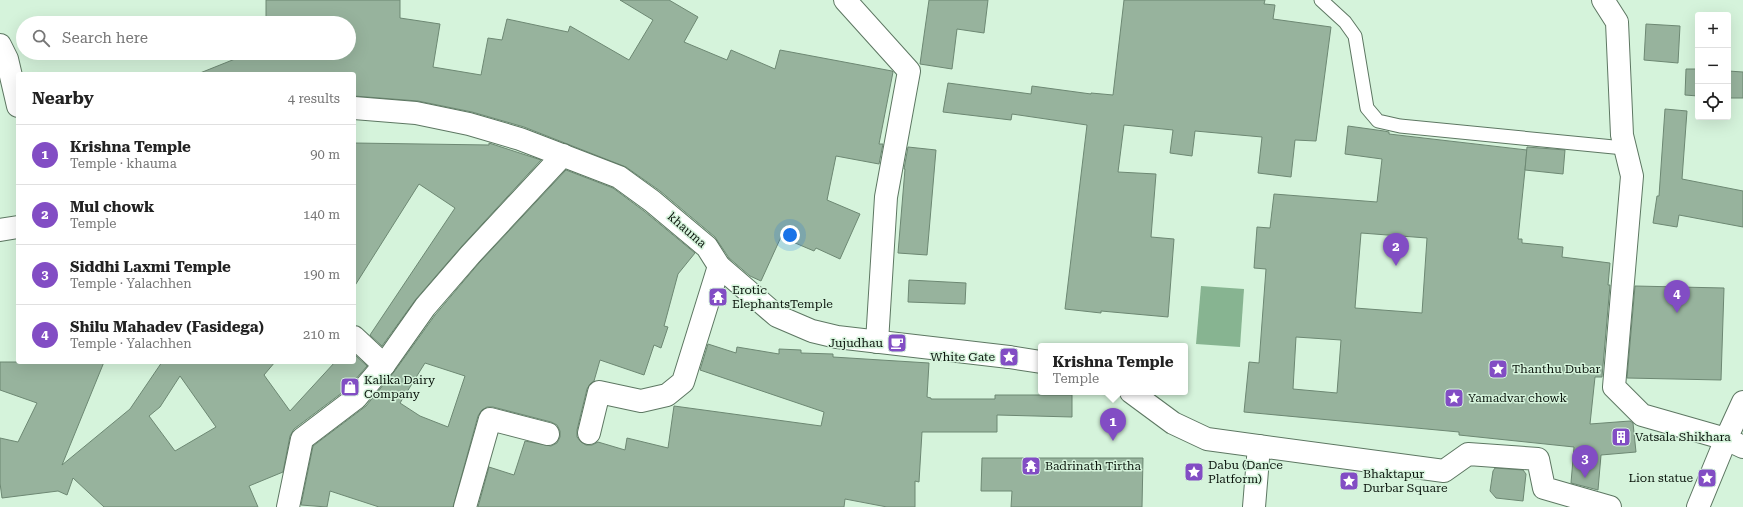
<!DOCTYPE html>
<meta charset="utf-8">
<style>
:root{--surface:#fff;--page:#f6f6f6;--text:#222;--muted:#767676;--line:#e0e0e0;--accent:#824dc4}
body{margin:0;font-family:"Roboto Serif",serif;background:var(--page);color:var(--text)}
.controls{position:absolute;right:12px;top:12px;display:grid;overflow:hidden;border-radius:4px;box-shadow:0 4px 16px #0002}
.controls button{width:36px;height:36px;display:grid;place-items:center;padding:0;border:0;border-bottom:1px solid var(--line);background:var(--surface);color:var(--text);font:20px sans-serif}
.you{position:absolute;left:790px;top:235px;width:14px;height:14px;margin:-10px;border:3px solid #fff;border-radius:50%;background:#1a73e8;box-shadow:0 0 0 6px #1a73e833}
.badge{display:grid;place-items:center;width:26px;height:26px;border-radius:50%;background:var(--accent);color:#fff;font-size:13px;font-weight:700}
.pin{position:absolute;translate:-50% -33px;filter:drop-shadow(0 1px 2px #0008)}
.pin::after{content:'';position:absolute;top:21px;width:14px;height:12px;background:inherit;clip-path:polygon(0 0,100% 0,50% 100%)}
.popup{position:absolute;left:1038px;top:343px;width:150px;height:52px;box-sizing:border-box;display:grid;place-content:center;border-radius:4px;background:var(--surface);filter:drop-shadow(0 1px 3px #0005);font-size:13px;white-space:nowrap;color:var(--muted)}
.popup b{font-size:15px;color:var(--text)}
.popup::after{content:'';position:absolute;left:50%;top:100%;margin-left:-8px;border:8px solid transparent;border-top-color:var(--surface)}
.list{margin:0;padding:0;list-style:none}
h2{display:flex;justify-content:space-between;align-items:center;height:52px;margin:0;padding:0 16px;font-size:17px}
h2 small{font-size:13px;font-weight:400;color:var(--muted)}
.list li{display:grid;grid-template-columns:26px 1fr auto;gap:12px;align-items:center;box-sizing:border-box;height:60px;padding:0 16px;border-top:1px solid var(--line)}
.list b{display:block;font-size:15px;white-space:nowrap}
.list p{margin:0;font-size:13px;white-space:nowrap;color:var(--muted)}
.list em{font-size:13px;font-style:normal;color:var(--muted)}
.icon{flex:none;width:22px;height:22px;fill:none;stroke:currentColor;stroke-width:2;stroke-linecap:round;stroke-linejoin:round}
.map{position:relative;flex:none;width:1743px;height:507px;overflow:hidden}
.search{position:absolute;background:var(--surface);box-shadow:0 4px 16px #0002;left:16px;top:16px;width:340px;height:44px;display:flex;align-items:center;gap:10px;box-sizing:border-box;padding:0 14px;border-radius:22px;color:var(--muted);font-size:15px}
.panel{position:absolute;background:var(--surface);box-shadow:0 4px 16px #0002;left:16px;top:72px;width:340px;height:292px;border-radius:4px}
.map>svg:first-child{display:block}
</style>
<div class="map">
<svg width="1743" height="507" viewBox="0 0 1743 507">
<rect width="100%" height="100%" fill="#d5f3db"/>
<path fill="#87b491" d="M1201,286L1244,289L1240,347L1196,344Z"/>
<g fill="#97b39d" stroke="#6d8873" fill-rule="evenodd">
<path d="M266,0H400V18L440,24L433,67L481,75L488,38L502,40L507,19L568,32L570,26L629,60L653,20L620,0H669L698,17L684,42L727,60L731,50L775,69L780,50L892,71L893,72L879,144H883L879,164L836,156L827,200L860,214L840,259L816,248L814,251L781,237L761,281L750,276L729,258L715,237L660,191L626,167L524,127L472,112L418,101L354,96V74H201L200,73L250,53H349V23H266Z"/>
<path d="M929,0H988L984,33L957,29L952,69L920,64Z"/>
<path d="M1124,0H1265L1264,4L1275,5L1273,19L1331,27L1316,141L1295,140L1291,177L1258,173L1262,137L1195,131L1192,156L1170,153L1173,130L1124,125L1118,172L1156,174L1151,237L1174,239L1168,317L1101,311V313L1065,309L1087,125L1012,114L1011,120L943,112L948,83L1031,94L1032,86L1091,94V93L1113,95Z"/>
<path d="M1646,24L1680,26L1678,63L1644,60Z"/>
<path d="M1686,69H1698V96L1685,95Z"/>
<path d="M1728,71L1743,72V98H1728Z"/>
<path d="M1665,109L1687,111L1682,179L1743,191V227L1679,215L1677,227L1653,223L1657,196H1659Z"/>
<path d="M1348,126L1384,131L1389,132V134L1527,150L1518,239H1522V243L1563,247L1562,257L1610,263L1608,285H1610L1602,377H1595L1590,424L1630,421L1633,423L1636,452L1601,455L1598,490L1571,483L1574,447L1459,435V432L1244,412L1249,362L1259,363L1266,269L1254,268L1257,227L1270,228L1274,194L1377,202L1382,159L1345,154ZM1361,233L1427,238L1422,313L1355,308ZM1296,337L1341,340L1337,393L1293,389Z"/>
<path d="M354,143L489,145V143L541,160L461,247L416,299L382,346L370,335L455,208L419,184L354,287Z"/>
<path d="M908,147L936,150L927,255L898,253L905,169H904Z"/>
<path d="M1527,147L1565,150L1563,174L1525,170Z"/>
<path d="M566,170L613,188L644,211L695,253L678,274L664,326L668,327L661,348L654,345L644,375L600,360L594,381L590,384L587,389L577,430V437L581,442L586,445H592L598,442L625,450L627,438L668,448L674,406L821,426L824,412L700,370L708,344L736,353L737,347L779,354V349L801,350V353L833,354V357L929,363L927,397L931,398V399H995V395H1072V417L997,415V432H922L919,482L915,481V507H887L845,499L844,507H478L489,467L514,475L525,441L551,446L557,443L560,437V431L557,425L551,422L493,407H487L482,410L478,416L453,507H379L330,491L327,507L301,505L313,446L366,406L394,372L435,315L479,263ZM425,363L465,376L448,427L420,416L400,403Z"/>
<path d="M909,280L966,283L965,304L908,302Z"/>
<path d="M1635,286L1724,288L1721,380L1627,378Z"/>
<path d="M356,356L367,366L347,389L294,429L290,436L283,472L249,486L258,507H104L73,478L67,495L58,491L2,498L0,483V438L18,442L37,403L0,390V362H104L62,465L130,409L162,362H275L264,375L290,411L335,362H354ZM180,376L216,427L175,451L149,416L160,407Z"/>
<path d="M982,458H1143L1142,507H1011L1012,491H981Z"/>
<path d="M1495,468L1523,470L1526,474L1523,501L1496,498L1490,491L1493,471Z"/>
</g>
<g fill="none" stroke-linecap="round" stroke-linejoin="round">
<defs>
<path id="lane" d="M1321,0L1345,22L1355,36L1367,108L1378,121L1400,126L1624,148"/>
<g id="street">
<path d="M845,0L909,71L886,197L877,342"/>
<path d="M1603,0L1617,22L1622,135L1632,176L1614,387L1642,415L1726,439L1698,507"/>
<path d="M0,45L7,59L18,106"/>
<path d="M354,337L384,365"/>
<path d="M1009,357L1041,362"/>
<path d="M1131,392L1173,423L1207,439L1444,471L1468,454L1538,459L1544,488L1610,507"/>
<path d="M589,433L599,392L641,401L667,395L683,382L719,266"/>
<path d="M288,507L302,439L356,398L384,365L425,307L470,255L563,155"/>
<path d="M465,507L490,419L548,434"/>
<path d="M1254,507L1259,446"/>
</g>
<g id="secondary">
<path d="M354,108L416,113L469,124L520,139L619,177L652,201L707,247L719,266L777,316L812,331L837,337L1009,357"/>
<path d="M0,230L18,227"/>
<path d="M1743,402L1726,439L1743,447"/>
</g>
</defs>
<use href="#lane" stroke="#5d7762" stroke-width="15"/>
<use href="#street" stroke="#5d7762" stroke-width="24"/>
<use href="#secondary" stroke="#5d7762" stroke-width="24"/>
<use href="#lane" stroke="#fff" stroke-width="13"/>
<use href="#street" stroke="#fff" stroke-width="22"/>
<use href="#secondary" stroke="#fff" stroke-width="22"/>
</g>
<defs>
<symbol id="temple-square" viewBox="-11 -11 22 22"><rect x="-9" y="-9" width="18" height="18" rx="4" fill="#824dc4" stroke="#d5f3db"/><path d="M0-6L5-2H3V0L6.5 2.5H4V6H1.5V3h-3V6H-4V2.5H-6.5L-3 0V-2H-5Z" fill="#fff"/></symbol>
<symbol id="cafe-square" viewBox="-11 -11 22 22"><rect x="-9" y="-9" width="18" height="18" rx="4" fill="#824dc4" stroke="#d5f3db"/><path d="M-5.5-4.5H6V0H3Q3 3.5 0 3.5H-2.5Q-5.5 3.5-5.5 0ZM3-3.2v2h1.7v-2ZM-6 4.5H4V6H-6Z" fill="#fff"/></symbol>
<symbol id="sight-square" viewBox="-11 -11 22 22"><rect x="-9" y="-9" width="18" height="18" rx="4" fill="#824dc4" stroke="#d5f3db"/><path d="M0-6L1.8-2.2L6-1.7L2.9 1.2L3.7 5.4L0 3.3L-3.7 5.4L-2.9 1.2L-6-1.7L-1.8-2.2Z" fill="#fff"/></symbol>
<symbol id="shop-square" viewBox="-11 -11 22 22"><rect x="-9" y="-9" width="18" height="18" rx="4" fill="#824dc4" stroke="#d5f3db"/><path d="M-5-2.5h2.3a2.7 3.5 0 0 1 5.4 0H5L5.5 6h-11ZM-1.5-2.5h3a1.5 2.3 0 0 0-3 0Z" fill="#fff"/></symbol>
<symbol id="building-square" viewBox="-11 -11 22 22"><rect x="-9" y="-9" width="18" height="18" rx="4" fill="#824dc4" stroke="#d5f3db"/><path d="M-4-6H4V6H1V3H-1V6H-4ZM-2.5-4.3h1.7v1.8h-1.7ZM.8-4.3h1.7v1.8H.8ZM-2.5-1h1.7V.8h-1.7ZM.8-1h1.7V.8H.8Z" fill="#fff"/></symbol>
</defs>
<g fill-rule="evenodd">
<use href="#temple-square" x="707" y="286" width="22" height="22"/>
<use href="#cafe-square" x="886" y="332" width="22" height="22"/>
<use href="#sight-square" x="998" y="346" width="22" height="22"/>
<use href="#sight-square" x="1487" y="358" width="22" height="22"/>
<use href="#shop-square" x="339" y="376" width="22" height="22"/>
<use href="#sight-square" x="1443" y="387" width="22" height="22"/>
<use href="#building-square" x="1610" y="426" width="22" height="22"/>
<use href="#temple-square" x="1020" y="455" width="22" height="22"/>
<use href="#sight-square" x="1183" y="461" width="22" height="22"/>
<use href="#sight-square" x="1696" y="467" width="22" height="22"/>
<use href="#sight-square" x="1338" y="470" width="22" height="22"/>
</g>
<g text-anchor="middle" stroke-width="3" stroke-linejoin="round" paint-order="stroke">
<g font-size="12" fill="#0a140c" stroke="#d5f3db">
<text transform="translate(687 230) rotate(41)" y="4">khauma</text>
</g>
<g font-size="12" fill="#0a140c" stroke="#d5f3db" text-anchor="start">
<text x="732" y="294">Erotic<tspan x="732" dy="14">ElephantsTemple</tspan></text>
<text x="883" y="347" text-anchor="end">Jujudhau</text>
<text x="995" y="361" text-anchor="end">White Gate</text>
<text x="1512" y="373">Thanthu Dubar</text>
<text x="364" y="384">Kalika Dairy<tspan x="364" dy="14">Company</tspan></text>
<text x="1468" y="402">Yamadvar chowk</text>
<text x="1635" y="441">Vatsala Shikhara</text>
<text x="1208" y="469">Dabu (Dance<tspan x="1208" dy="14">Platform)</tspan></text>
<text x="1045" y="470">Badrinath Tirtha</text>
<text x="1363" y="478">Bhaktapur<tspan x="1363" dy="14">Durbar Square</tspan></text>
<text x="1693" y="482" text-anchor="end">Lion statue</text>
</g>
</g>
</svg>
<div class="controls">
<button>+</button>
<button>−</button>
<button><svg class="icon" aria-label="locate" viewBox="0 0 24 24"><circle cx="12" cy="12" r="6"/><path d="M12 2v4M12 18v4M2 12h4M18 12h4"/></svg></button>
</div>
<div class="you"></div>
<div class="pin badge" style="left:1113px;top:441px">1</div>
<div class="popup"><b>Krishna Temple</b>Temple</div>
<div class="pin badge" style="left:1396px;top:266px">2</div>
<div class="pin badge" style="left:1585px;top:478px">3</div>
<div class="pin badge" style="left:1677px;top:313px">4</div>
<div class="search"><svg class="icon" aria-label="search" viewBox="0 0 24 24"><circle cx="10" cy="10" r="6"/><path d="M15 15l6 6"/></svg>Search here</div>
<section class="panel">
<h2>Nearby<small>4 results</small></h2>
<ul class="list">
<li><span class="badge">1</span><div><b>Krishna Temple</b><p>Temple · khauma</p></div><em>90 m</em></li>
<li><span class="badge">2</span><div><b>Mul chowk</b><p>Temple</p></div><em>140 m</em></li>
<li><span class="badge">3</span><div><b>Siddhi Laxmi Temple</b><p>Temple · Yalachhen</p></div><em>190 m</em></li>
<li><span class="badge">4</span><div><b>Shilu Mahadev (Fasidega)</b><p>Temple · Yalachhen</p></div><em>210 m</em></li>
</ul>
</section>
</div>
